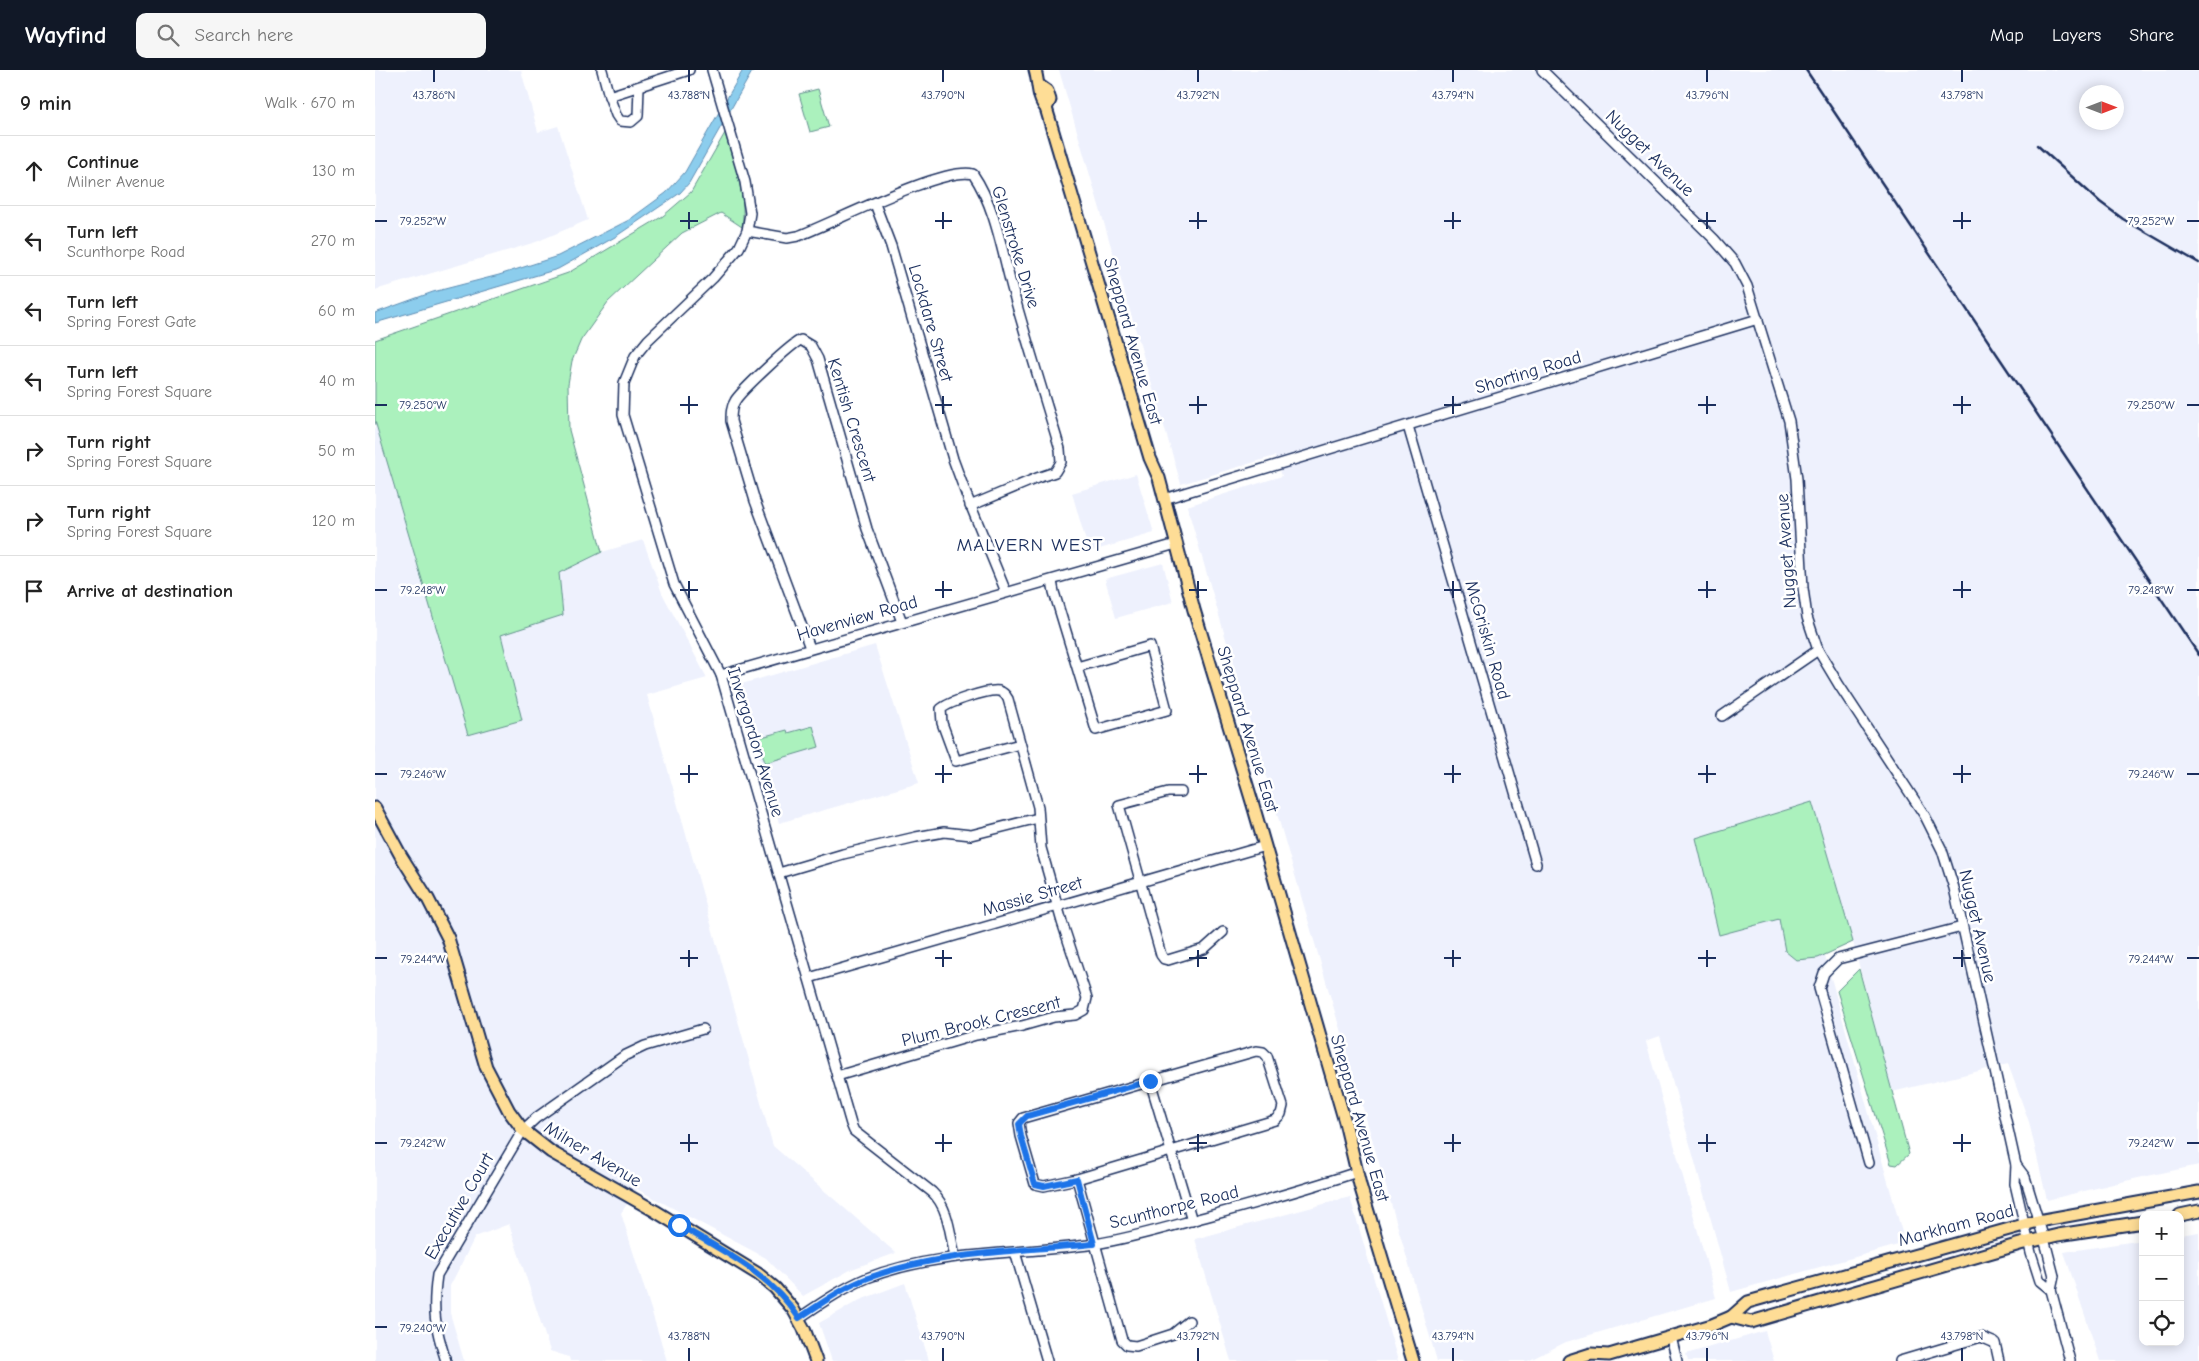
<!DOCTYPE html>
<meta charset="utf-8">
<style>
:root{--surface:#fff;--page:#f6f6f6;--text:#222;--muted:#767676;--line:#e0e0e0;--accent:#111827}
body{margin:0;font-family:"Comic Neue",sans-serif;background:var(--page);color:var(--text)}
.controls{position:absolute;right:15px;bottom:15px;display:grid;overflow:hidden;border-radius:10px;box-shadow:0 2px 12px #0003}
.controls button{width:45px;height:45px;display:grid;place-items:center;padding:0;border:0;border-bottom:1px solid var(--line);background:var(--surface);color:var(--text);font:25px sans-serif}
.compass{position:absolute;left:1704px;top:15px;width:45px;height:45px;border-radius:50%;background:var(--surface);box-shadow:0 2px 12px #0003;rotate:90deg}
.stop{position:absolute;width:15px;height:15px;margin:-11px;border:4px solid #1a73e8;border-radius:50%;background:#fff}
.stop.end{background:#1a73e8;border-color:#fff;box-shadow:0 1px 5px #0008}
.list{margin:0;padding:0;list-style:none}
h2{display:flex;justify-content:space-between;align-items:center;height:65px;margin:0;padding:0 20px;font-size:21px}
h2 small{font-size:16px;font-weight:400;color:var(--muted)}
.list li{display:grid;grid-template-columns:32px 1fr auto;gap:15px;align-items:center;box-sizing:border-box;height:70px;padding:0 20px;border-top:1px solid var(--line)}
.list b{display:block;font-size:19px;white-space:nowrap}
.list p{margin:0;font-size:16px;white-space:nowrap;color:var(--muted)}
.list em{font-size:16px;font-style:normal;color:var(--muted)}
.icon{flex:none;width:28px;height:28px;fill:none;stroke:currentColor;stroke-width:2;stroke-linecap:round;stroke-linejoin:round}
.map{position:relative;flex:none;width:1824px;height:1291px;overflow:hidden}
header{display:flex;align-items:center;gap:30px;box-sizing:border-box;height:70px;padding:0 25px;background:var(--accent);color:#fff}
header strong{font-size:24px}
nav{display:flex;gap:28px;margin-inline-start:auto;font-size:18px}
.search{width:350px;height:45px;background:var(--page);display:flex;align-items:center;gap:12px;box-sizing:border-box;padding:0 18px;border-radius:10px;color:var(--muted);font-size:19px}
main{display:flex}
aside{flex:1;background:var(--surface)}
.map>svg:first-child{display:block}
</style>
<header>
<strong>Wayfind</strong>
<div class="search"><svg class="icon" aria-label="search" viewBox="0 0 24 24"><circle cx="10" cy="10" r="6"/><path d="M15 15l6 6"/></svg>Search here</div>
<nav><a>Map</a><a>Layers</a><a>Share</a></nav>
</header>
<main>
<aside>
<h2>9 min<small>Walk · 670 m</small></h2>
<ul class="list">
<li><svg class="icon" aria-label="ahead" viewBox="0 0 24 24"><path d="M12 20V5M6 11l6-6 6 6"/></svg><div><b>Continue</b><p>Milner Avenue</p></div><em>130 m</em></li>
<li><svg class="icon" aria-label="left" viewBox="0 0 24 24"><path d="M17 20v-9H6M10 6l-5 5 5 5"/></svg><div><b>Turn left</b><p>Scunthorpe Road</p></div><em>270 m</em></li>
<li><svg class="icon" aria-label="left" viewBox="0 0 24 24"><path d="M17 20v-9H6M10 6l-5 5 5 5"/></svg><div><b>Turn left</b><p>Spring Forest Gate</p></div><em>60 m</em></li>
<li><svg class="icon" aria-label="left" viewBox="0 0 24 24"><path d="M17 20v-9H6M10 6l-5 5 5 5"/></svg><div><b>Turn left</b><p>Spring Forest Square</p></div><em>40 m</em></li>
<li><svg class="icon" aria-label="right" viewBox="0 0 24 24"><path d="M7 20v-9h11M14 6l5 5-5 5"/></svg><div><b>Turn right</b><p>Spring Forest Square</p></div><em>50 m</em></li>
<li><svg class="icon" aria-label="right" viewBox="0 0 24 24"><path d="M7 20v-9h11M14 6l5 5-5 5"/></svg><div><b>Turn right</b><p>Spring Forest Square</p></div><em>120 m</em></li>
<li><svg class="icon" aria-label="arrive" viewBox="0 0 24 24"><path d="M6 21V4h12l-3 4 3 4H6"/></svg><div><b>Arrive at destination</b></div></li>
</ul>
</aside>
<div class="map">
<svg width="1824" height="1291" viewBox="0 0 1824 1291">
<rect width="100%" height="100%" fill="#fff"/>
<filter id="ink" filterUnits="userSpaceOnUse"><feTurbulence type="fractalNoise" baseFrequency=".02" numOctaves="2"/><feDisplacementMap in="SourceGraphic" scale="10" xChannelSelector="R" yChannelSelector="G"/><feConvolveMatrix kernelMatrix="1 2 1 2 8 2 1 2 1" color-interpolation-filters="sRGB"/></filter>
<g filter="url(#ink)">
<g fill="#eef1fd" fill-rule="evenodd">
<path d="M0,0H146L163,62L183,56L213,150L161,172L0,220Z"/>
<path d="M684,0H1824V1095L1763,1108L1672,1130L1654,1052L1633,994L1517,1022L1478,872L1437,732L1321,768L1436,836L1530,1173L1356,1222L1285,966L1271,971L1341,1228L1191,1272L1153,1291H1062L812,436L907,406L900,386L806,414ZM1712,22H1742V52H1712Z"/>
<path d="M0,351L94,665L147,650L126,565L188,545L184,503L227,482L268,470L287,523L332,608L272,625L398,1076L521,1183L477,1199L428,1226L391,1188L262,1119L246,1143L292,1291H195L194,1287L175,1281L134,1154L100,1167L75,1216V1243L89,1291H0Z"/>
<path d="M761,404L779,463L714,482L697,423Z"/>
<path d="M788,493L798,532L741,548L730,509Z"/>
<path d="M500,575L544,713L404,753L363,615Z"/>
<path d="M975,1127L1023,1291H856L820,1169Z"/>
<path d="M1824,1162V1291H1725L1689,1182L1768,1170V1272H1805V1165Z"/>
<path d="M530,1213L554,1291H457L444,1253L485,1230Z"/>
<path d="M1390,1261L1399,1291H1313L1311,1284Z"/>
</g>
<g fill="#abf1bd" stroke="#63908e">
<path d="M443,19L454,57L435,62L424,24Z"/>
<path d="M350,63C359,94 372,125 367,157L346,143L307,163L233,232L206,270L197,291L193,314L194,360L227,482L184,503L188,545L126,565L147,650L93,665L0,351V270L193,203L288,146L316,122Z"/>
<path d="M438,656L444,677L390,693L383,668L412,660L413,663Z"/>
<path d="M1437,732L1478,872L1443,888L1421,890L1410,881L1404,849L1344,865L1321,768Z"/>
<path d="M1484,899L1534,1084L1522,1095L1516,1094L1462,921Z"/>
</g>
<path fill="#8ccded" stroke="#5f8eb4" d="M368,0H378L314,113L305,123L240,167L183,199L0,253V243L58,222L124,205L183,186L254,150L291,123L310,102Z"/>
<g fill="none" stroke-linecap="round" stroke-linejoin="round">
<defs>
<g id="minor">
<path d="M227,0L234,26L314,0"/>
<path d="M337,0L370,112L375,143L372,161L364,178L338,208L273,270L260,286L249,313L248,345L299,514L346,605L476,1054L479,1061L557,1122C574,1138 575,1164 580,1187"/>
<path d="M1167,0L1339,169L1360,193L1372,216L1414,351L1422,409L1428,518L1432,547L1443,580L1464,615L1550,746L1567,780L1579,818L1641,1095L1640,1114L1656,1183L1665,1211L1676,1220"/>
<path d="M234,26L241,45L245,51L256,52L263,46L264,17"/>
<path d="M500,134L516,176L578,389L591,424L631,522"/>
<path d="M372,161L412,168L423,166C458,153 568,96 598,104C620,136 627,181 637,218C652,272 669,326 685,379L686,392L680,402L662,408L595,436"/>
<path d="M1033,356L1161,794"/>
<path d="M789,429L1383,249"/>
<path d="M677,511L679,522L721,660L792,640L775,576L702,597"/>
<path d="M435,578L380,431L356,351C356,344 356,337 360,331C365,322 417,273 426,270L436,276L443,289L492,459L527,552"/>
<path d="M346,605L801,474"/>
<path d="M1347,646L1443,580"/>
<path d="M806,722H793L744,735L786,885L789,889L793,890L829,879L848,862"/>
<path d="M404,803L468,784L541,767L569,762L596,765L663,748"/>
<path d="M434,908L890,776"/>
<path d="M881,981L888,982L892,986L908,1036L906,1044L900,1050L702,1109L669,1116L660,1114L646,1066L644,1053L648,1048Z"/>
<path d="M462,1006L601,965L647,956L679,947L700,945L709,940L712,928L687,852L666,778L663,737L633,629C631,625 628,622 624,621C613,619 574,632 566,639L567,653L581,691L645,674"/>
<path d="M775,1011L817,1151"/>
<path d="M1494,1093L1444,918L1449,903L1463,889L1587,857"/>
<path d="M1641,1095L1650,1107L1672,1179L1679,1206L1676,1220L1695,1291"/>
<path d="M702,1109L747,1270L752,1275L761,1276L798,1264L814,1251"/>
<path d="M640,1182L672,1291"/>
<path d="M424,1248C445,1234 468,1218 492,1208C565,1180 644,1185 720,1174C757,1168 793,1157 830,1147C881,1133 932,1119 982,1102"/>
<path d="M1296,1267L1302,1291"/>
<path d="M71,1291C60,1257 57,1241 62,1205L148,1060L161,1048L249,986L270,976L328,959"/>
<path d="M1525,1291L1606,1267L1620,1273L1624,1291"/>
</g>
<g id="major">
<path d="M660,0C664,13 662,28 671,38L775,388L784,408L819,540L878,735L970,1052L985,1115L1038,1291"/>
<path d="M665,16L672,21L675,30L671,38"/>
<path d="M0,738L26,786L53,829L73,868L111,997L134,1041L148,1060L176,1082L280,1141L383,1204L400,1218L418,1239L429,1259L441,1291"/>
<path d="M1805,1145L1824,1141"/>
<path d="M1356,1247L1376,1252L1645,1174L1683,1165L1768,1152"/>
<path d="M1194,1291L1216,1284L1234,1285L1337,1255L1356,1247L1373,1232L1663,1151L1824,1122"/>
</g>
</defs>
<use href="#minor" stroke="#1b2f5e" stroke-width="12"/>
<use href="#major" stroke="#1b2f5e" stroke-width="15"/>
<use href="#minor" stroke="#fff" stroke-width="9"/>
<use href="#major" stroke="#fedd96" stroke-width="11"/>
<g stroke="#1b2f5e" stroke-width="2.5">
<path d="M1431,0L1824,585"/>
<path d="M1662,75L1725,132L1748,149L1824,193"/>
</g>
</g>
</g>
<g fill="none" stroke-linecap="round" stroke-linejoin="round" filter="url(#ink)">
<path stroke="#1a73e8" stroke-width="6" d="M304,1155C348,1181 396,1204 424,1248C445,1234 469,1217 493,1208C564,1182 644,1181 719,1174L702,1109L669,1116L660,1114L646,1066L644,1054L652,1046L775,1011"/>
</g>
<path fill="none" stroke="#1b2f5e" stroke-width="2" d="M59,0V12M314,0V12M568,0V12M823,0V12M1078,0V12M1332,0V12M1587,0V12M314,142V159M568,142V159M823,142V159M1078,142V159M1332,142V159M1587,142V159M0,151H12M305,151H323M560,151H577M814,151H832M1069,151H1086M1323,151H1341M1578,151H1596M1812,151H1824M314,326V344M568,326V344M823,326V344M1078,326V344M1332,326V344M1587,326V344M0,335H12M305,335H323M560,335H577M814,335H832M1069,335H1086M1323,335H1341M1578,335H1596M1812,335H1824M314,511V528M568,511V528M823,511V528M1078,511V528M1332,511V528M1587,511V528M0,520H12M305,520H323M560,520H577M814,520H832M1069,520H1086M1323,520H1341M1578,520H1596M1812,520H1824M314,695V713M568,695V713M823,695V713M1078,695V713M1332,695V713M1587,695V713M0,704H12M305,704H323M560,704H577M814,704H832M1069,704H1086M1323,704H1341M1578,704H1596M1812,704H1824M314,880V897M568,880V897M823,880V897M1078,880V897M1332,880V897M1587,880V897M0,888H12M305,888H323M560,888H577M814,888H832M1069,888H1086M1323,888H1341M1578,888H1596M1812,888H1824M314,1064V1082M568,1064V1082M823,1064V1082M1078,1064V1082M1332,1064V1082M1587,1064V1082M0,1073H12M305,1073H323M560,1073H577M814,1073H832M1069,1073H1086M1323,1073H1341M1578,1073H1596M1812,1073H1824M0,1257H12M314,1278V1291M568,1278V1291M823,1278V1291M1078,1278V1291M1332,1278V1291M1587,1278V1291"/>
<g text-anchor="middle" stroke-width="5" stroke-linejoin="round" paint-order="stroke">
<g font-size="18" fill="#1b2f5e" stroke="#fff">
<text transform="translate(1275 83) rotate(44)" y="6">Nugget Avenue</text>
<text transform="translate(641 177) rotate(73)" y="6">Glenstroke Drive</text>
<text transform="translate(556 253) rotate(74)" y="6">Lockdare Street</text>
<text transform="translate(758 271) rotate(74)" y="6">Sheppard Avenue East</text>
<text transform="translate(1153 302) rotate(-17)" y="6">Shorting Road</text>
<text transform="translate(477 350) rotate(73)" y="6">Kentish Crescent</text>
<text transform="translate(1411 481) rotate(-94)" y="6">Nugget Avenue</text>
<text transform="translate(482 548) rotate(-16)" y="6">Havenview Road</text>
<text transform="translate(1113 570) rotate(74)" y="6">McGriskin Road</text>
<text transform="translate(873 659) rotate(73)" y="6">Sheppard Avenue East</text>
<text transform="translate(381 672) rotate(73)" y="6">Invergordon Avenue</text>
<text transform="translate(657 826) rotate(-16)" y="6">Massie Street</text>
<text transform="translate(1603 856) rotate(77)" y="6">Nugget Avenue</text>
<text transform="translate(606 951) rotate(-14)" y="6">Plum Brook Crescent</text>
<text transform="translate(985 1048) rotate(74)" y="6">Sheppard Avenue East</text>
<text transform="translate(218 1084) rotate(31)" y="6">Milner Avenue</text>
<text transform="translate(84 1136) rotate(-60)" y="6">Executive Court</text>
<text transform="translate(799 1137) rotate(-14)" y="6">Scunthorpe Road</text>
<text transform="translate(1581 1155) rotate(-15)" y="6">Markham Road</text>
</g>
<g font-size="19" letter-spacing="1" fill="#1b2f5e" stroke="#fff">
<text x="655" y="481">MALVERN WEST</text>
</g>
</g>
<g font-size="12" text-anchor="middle" fill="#1b2f5e" stroke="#fff" stroke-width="5" stroke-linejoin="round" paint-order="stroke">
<text x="59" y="29">43.786°N</text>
<text x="314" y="29">43.788°N</text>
<text x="568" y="29">43.790°N</text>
<text x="823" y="29">43.792°N</text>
<text x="1078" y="29">43.794°N</text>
<text x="1332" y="29">43.796°N</text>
<text x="1587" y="29">43.798°N</text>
<text x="1776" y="155">79.252°W</text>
<text x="48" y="155">79.252°W</text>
<text x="1776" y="339">79.250°W</text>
<text x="48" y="339">79.250°W</text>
<text x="1776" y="524">79.248°W</text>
<text x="48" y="524">79.248°W</text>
<text x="1776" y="708">79.246°W</text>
<text x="48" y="708">79.246°W</text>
<text x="1776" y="893">79.244°W</text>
<text x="48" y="893">79.244°W</text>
<text x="1776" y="1077">79.242°W</text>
<text x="48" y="1077">79.242°W</text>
<text x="48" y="1262">79.240°W</text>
<text x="314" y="1270">43.788°N</text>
<text x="568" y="1270">43.790°N</text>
<text x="823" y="1270">43.792°N</text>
<text x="1078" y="1270">43.794°N</text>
<text x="1332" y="1270">43.796°N</text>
<text x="1587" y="1270">43.798°N</text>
</g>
</svg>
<div class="controls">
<button>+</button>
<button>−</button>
<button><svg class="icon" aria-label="locate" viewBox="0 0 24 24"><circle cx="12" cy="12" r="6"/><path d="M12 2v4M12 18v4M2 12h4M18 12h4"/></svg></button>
</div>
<svg class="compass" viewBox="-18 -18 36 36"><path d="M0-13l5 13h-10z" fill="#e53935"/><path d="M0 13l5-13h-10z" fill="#767676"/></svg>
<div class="stop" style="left:304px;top:1155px"></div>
<div class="stop end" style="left:775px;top:1011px"></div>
</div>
</main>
